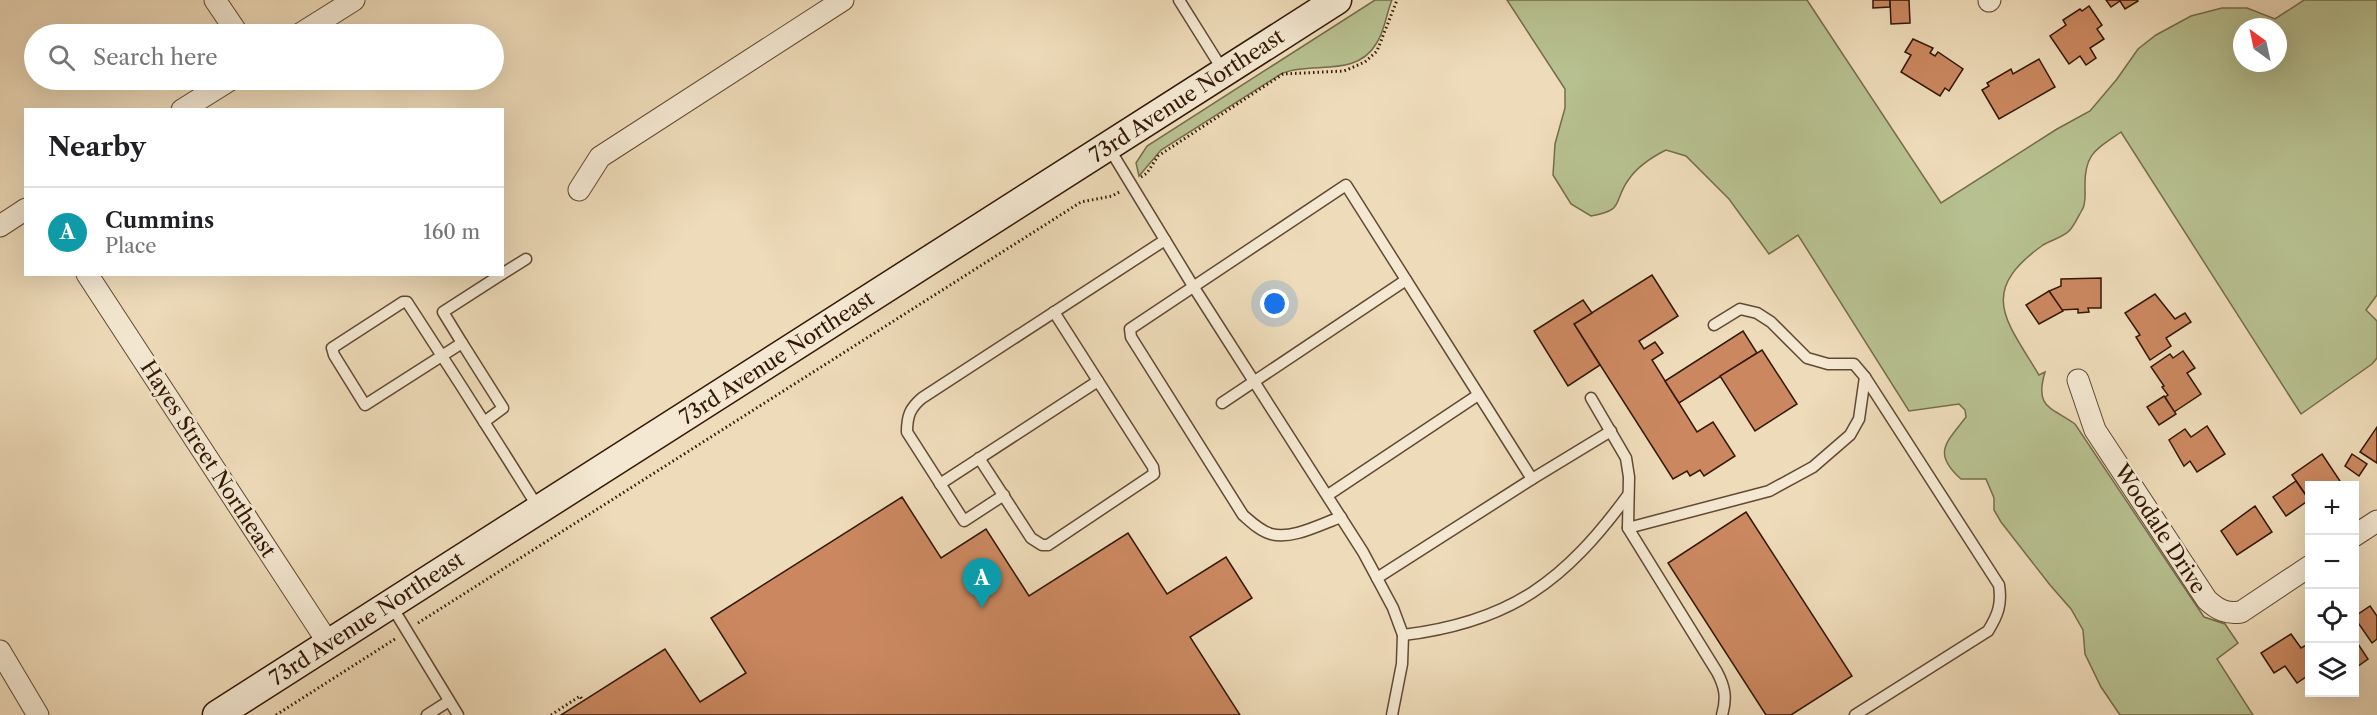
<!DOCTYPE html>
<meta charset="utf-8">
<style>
:root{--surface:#fff;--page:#f6f6f6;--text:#202124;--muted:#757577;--line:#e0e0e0;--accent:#8f2418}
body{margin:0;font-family:"Libre Caslon Text",serif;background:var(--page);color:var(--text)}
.controls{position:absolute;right:18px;bottom:18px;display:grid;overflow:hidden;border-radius:0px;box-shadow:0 6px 24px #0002}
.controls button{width:54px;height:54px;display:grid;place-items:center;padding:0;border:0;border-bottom:2px solid var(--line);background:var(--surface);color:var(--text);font:30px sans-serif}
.compass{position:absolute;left:2233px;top:18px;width:54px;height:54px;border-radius:50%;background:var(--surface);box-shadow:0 6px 24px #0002;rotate:327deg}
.you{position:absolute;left:1275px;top:304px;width:21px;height:21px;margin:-15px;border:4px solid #fff;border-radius:50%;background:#1a73e8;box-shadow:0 0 0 9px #1a73e833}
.badge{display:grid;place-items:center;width:39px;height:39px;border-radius:50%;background:var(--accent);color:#fff;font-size:20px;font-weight:700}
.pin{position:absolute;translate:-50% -50px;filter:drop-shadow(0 2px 3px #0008)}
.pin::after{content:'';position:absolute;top:32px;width:21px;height:18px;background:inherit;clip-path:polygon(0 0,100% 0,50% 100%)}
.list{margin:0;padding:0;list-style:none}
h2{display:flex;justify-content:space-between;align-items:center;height:78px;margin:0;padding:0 24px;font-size:26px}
h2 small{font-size:20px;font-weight:400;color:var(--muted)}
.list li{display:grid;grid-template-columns:39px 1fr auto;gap:18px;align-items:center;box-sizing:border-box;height:90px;padding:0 24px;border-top:2px solid var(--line)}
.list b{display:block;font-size:22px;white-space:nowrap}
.list p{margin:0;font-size:20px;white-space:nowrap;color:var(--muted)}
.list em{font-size:20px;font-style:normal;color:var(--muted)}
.icon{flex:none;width:33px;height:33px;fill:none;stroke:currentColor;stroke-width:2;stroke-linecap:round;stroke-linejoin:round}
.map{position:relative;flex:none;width:2377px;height:715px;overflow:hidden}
.search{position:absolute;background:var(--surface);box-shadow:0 6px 24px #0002;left:24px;top:24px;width:480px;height:66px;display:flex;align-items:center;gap:15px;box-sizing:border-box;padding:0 21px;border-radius:33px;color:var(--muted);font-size:22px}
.panel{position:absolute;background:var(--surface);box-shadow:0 6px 24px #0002;left:24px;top:108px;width:480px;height:168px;border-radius:0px}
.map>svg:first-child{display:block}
</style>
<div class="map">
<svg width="2377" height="715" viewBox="0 0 2377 715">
<rect width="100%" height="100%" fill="#eedbb9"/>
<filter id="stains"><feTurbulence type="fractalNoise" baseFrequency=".00333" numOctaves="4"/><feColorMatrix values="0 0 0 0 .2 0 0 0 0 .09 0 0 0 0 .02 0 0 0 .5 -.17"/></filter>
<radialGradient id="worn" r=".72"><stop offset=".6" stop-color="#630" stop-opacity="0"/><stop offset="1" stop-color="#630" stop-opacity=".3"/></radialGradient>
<g fill="#b7c090" stroke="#756c4a" stroke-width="1.5" fill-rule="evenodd">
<path d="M1375,0H1392C1386,14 1385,31 1376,44C1356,78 1311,61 1281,74L1161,150L1139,176L1136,163L1147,146Z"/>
<path d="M1507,0H1807L1941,203L2057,129L2090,111L2117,79L2138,49L2156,35L2191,16L2222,8H2247L2275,19L2304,0H2377V295L2366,310L2377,321V358L2372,364L2301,414L2121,132C2095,150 2084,154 2085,188C2085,196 2086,204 2082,210C2078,217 2075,224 2070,230C2064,237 2051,240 2043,245C1977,292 2006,320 2039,375L2045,372C2034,409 2052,407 2075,424L2204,617L2225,624L2238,643L2217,659L2253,715H2120L2101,687L2085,654L2083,630L2071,609L2050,585L2001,522L1994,510V498L1986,479H1961C1932,453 1946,443 1966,417L1965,410L1959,404L1909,411L1798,235L1769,254L1729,199L1686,156L1666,150C1652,157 1638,166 1629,179C1612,202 1626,210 1591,216L1571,204L1553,175L1555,144L1565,108V89ZM2242,27H2278V63H2242Z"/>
</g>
<g fill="#cb8860" stroke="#331805" stroke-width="1.5">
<path d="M1873,0H1890V7L1873,8Z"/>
<path d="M1890,0H1909L1910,23L1891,24Z"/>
<path d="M2106,0H2137L2138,1L2125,9L2120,1L2111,7Z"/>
<path d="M2089,6L2102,25L2097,29L2104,39L2090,48L2096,58L2086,65L2080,56L2069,64L2050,36L2066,25L2063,20L2080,9L2082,11Z"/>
<path d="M1913,39L1933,48L1930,53L1935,56L1938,52L1963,69L1949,91L1945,88L1940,96L1901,72L1911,55L1905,52Z"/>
<path d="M2039,59L2055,87L1999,119L1982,90L1989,86L1987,83L2011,69L2013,74Z"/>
<path d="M1652,275L1678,316L1639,341L1644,349L1655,342L1663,353L1652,360L1697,432L1713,422L1735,456L1704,476L1700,470L1690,476L1687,471L1673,479L1574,324Z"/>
<path d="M2101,278V308H2088L2089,312L2078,313V309L2061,310L2049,291L2061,286V279Z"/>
<path d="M2049,291L2063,311L2039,324L2026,305Z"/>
<path d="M2155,294L2175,319L2185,313L2191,322L2166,338L2171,346L2150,360L2136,337L2140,335L2125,313Z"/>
<path d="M1583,300L1592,313L1574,324L1600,365L1568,386L1534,331Z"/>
<path d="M1743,331L1757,353L1679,403L1665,381Z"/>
<path d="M1762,350L1797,404L1755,431L1720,376Z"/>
<path d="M2183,351L2195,368L2187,373L2201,394L2174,412L2165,397L2168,395L2162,387L2164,386L2151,367L2170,354L2173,358Z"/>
<path d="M2164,396L2176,414L2159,425L2147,407Z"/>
<path d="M2207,426L2225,454L2197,472L2190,461L2184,466L2169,440L2185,429L2191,437Z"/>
<path d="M2377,427V463L2360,452Z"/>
<path d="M2322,454L2340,481L2333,486H2310V501L2292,475Z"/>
<path d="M2352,454L2367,464L2359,476L2345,466Z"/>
<path d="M2296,481L2309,500L2286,516L2273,497Z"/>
<path d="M902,497L941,558L986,529L1029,596L1128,533L1167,594L1226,557L1252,598L1190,637L1240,715H561L665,649L700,702L746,673L711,618Z"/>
<path d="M2255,506L2272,532L2237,555L2221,531Z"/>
<path d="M1746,512L1852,676L1791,715H1766L1668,563Z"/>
<path d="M2370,606L2377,616V639L2372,643L2354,617Z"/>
<path d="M2291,634L2301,648L2310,643V674L2297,683L2285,666L2274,673L2261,653Z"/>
<path d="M2358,644L2368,659L2354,669V646Z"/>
</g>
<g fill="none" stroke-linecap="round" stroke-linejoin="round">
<defs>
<g id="lane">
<path d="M1179,0L1224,72"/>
<path d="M1109,148L1193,286L1363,552L1393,608L1403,635L1402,664L1392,715"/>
<path d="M502,274L443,312L462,343L365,405L334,355L332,348L403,302H407C452,371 496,440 539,509"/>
<path d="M502,274L526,259"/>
<path d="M1054,312L1098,381"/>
<path d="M1714,325L1740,309L1757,313L1771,322L1807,358L1828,364H1854L1865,377L1999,585C2002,604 1998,615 1988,631L1855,715"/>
<path d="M462,343L503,408L484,422"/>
<path d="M1591,398L1626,458L1629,477L1628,528L1717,672C1725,687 1727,698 1722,715"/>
<path d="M1222,403L1406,280"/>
<path d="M940,484L1098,381L1153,467L1154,474L1048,545H1042L1031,538L979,458"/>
<path d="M1004,495L964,521L907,432C907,416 910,408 922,398L1165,240"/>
<path d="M1328,495L1478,395"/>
<path d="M1341,517C1321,524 1292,540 1271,534C1260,531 1251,522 1243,515L1131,337L1130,329L1346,185L1532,479L1611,431"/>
<path d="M1628,528L1769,491L1813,467L1850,435L1859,419L1865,377"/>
<path d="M1377,578L1532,479"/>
<path d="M391,605L458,715"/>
<path d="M1403,635C1511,622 1565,581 1628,495"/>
<path d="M427,715L449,701"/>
</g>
<g id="street">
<path d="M215,0L238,34"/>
<path d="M1989,1L1990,0"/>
<path d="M300,34L354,0"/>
<path d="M182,110L230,80"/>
<path d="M579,190L600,157L843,0"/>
<path d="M0,226L26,209"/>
<path d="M87,274L329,644"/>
<path d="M2078,380L2095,430L2207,600C2218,610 2226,614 2241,612L2310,566"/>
<path d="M2354,536L2377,521"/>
<path d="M0,651L38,715"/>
</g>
<path id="secondary" d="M217,715L1337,0"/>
</defs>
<use href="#lane" stroke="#624932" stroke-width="13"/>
<use href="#street" stroke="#624932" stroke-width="23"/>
<use href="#secondary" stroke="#331805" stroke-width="31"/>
<g stroke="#331805" stroke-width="3" stroke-dasharray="1.5 3" stroke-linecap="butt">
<path d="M1141,177L1147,173L1158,156L1283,74L1344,71L1365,62L1377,51L1397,0"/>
<path d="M418,623L1081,202L1112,196L1121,191"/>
<path d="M276,715L395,639"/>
<path d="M551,715L580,696L583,701"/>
</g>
<use href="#lane" stroke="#f4e8d2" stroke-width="10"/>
<use href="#street" stroke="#f4e8d2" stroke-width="21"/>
<use href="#secondary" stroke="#f4e8d2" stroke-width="28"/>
</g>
<g text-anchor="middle" stroke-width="5" stroke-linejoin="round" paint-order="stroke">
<g font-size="21" fill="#331805" stroke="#f4e8d2">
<text transform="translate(1187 96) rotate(-33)" y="7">73rd Avenue Northeast</text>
<text transform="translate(777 358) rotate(-33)" y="7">73rd Avenue Northeast</text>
<text transform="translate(208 459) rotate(57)" y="7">Hayes Street Northeast</text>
<text transform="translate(2160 529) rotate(57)" y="7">Woodale Drive</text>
<text transform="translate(367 619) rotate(-33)" y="7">73rd Avenue Northeast</text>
</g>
</g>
<rect width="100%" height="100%" filter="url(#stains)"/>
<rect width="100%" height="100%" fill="url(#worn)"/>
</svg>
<div class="controls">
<button>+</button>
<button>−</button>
<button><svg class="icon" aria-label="locate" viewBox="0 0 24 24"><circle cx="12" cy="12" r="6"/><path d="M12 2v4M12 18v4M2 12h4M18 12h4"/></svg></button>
<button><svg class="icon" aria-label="layers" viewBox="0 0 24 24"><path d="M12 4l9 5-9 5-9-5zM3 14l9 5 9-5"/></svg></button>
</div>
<svg class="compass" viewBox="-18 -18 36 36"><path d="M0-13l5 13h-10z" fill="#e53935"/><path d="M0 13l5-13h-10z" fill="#757577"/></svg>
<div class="you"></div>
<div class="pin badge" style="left:982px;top:608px;background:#0f9aa8">A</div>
<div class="search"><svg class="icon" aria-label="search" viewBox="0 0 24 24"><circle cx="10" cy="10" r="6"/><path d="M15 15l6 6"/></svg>Search here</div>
<section class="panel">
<h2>Nearby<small></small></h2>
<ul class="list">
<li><span class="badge" style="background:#0f9aa8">A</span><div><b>Cummins</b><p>Place</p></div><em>160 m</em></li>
</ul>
</section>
</div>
